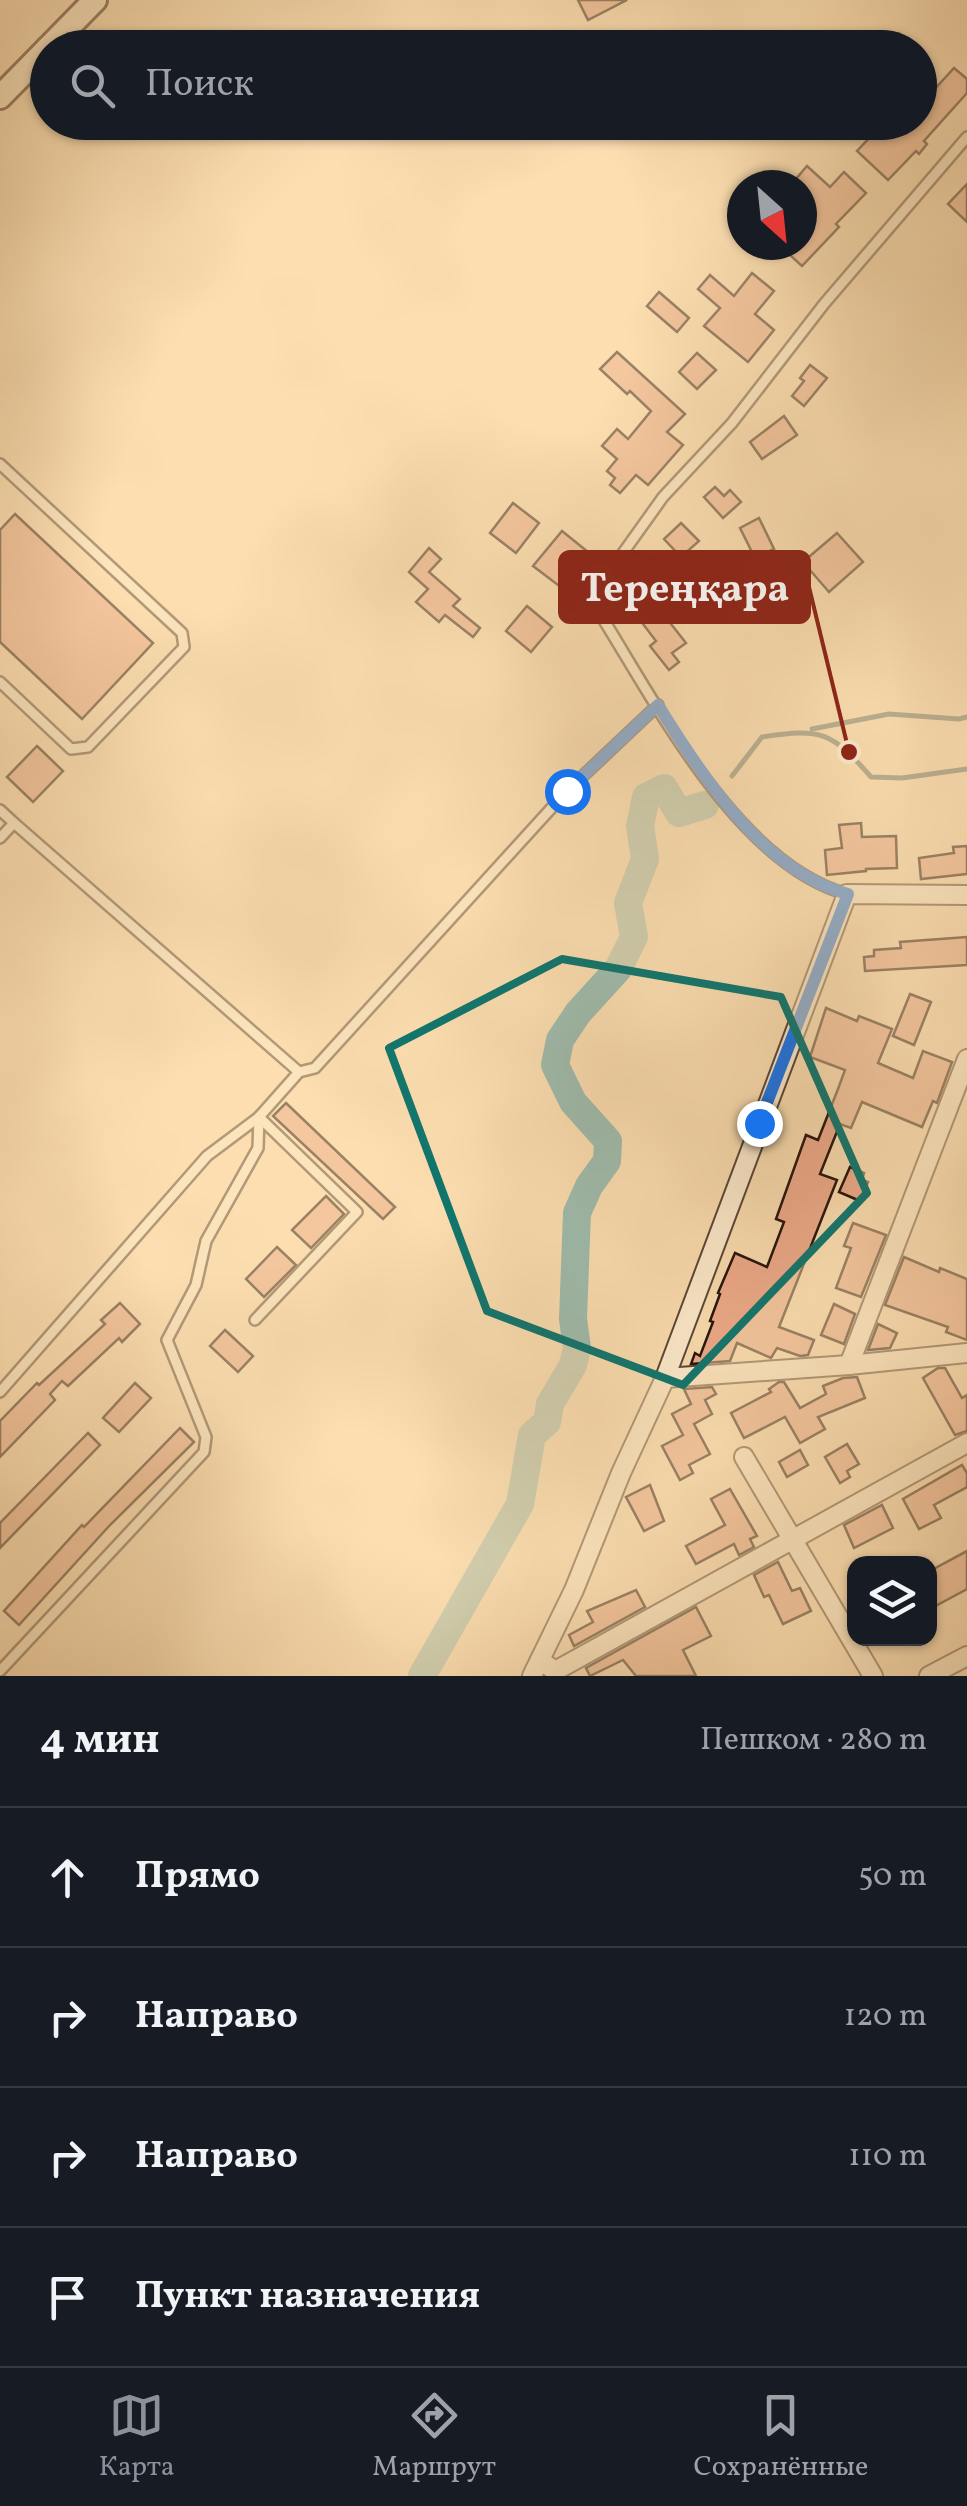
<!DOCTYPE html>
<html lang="ru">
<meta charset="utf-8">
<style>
:root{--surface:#171b24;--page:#242831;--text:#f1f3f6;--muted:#9ea1a6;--line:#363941;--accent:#8c9099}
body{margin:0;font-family:Vollkorn,serif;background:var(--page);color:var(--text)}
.controls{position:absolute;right:30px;bottom:30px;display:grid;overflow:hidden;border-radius:20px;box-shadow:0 2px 8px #0004}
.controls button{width:90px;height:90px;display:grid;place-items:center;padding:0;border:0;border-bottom:2px solid var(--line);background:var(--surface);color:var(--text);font:50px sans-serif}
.compass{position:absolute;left:727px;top:170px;width:90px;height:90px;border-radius:50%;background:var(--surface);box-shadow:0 2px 8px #0004;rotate:153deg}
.stop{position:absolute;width:30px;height:30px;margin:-22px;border:8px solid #1a73e8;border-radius:50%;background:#fff}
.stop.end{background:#1a73e8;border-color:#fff;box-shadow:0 2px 10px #0008}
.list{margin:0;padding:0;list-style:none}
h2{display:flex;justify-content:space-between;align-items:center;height:130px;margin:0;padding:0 40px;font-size:42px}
h2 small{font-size:32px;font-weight:400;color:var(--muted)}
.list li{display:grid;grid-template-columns:65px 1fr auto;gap:30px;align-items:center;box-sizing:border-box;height:140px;padding:0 40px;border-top:2px solid var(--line)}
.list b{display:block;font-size:38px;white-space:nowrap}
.list em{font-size:32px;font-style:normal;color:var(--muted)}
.icon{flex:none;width:55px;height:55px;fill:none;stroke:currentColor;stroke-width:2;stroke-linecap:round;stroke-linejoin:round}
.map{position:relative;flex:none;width:967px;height:1676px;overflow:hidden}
.search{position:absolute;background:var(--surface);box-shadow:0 2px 8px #0004;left:30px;right:30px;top:30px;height:110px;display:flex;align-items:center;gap:25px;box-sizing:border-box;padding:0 35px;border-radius:55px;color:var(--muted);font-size:38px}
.sheet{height:690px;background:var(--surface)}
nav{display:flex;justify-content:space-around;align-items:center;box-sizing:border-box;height:140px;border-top:2px solid var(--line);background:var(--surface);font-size:28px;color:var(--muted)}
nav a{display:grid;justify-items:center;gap:5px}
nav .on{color:var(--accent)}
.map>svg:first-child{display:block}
</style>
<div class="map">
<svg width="967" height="1676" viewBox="0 0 967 1676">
<rect width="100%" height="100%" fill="#fcdeb1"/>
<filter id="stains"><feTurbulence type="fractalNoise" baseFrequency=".002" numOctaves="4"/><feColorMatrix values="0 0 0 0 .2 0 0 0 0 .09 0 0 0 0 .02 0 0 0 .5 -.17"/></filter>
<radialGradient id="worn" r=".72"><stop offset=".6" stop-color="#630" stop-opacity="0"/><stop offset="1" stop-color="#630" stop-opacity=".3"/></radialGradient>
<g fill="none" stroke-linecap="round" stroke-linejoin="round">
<g stroke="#6e786c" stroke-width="5">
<path d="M812,729L889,714L959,719L967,717"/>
<path d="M732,776L762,737C821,728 831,731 871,777L902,778L967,769"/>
</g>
<path stroke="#9fbcad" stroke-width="28" d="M422,1676L520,1504L532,1435L547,1422L550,1404L573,1365L577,1348L573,1319L577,1213L589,1186L607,1161L608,1141L573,1102L555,1065L560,1040L578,1013L618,969L634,937L628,903L645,859L640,826L646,797L664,788L679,813L705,805"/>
</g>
<g fill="#eeaa89" stroke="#24120a" stroke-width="2.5">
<path d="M578,0H627L588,20Z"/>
<path d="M954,68L967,79V93L924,141L927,144L919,154L916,151L888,180L857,151L877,130L886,138L901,122H920V78L933,91Z"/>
<path d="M807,166L830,187L844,172L866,193L836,224L839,227L802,266L779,245H802V185L795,180Z"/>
<path d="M967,184V222L948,204Z"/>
<path d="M752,273L774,291L755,314L774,330L748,362L704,326L720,308L698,289L710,275L734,296Z"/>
<path d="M659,292L689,318L677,332L647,306Z"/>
<path d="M617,352L685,414L667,432L683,445L648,485L636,475L620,493L610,485L615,478L607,471L617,459L602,446L617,429L628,439L651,411L630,391L627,394L600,369Z"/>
<path d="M697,353L716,370L697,389L679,372Z"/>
<path d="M810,365L827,378L804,406L792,396L804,381L800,378Z"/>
<path d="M784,416L797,435L762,459L750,442Z"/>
<path d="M715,487L724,496L730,490L741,502L723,518L704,497Z"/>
<path d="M513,503L539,523L516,553L490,533Z"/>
<path d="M15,514L153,643L82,719L0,642V530Z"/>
<path d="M759,518L774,549L755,558L740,528Z"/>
<path d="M681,523L699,541L681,557L664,539Z"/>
<path d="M562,531L588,552L562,588L533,566Z"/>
<path d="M837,533L863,562L829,592L803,562Z"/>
<path d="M429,548L441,559L429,572L460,599L453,606L480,628L473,637L445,615L439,622L416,602L428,589L409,572Z"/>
<path d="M527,606L552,627L531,652L506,631Z"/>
<path d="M660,610L686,643L672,653L679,662L669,670L650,646L656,641L643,624Z"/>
<path d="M37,746L63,771L33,802L7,777Z"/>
<path d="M861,823L862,837L896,836L897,868L866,869V871L827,875L825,850L842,848L839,825Z"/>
<path d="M967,846V874L921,879L919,858L954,853L953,847Z"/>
<path d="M967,937V965L865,971L864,957L874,956V950L901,948L900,942Z"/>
<path d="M910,994L931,1002L914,1045L893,1036Z"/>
<path d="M826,1008L857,1021L859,1016L892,1029L878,1063L913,1078L923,1051L952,1062L937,1103L933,1101L922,1127L862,1102L851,1128L840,1124L820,1174L837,1180L779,1327L814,1340L808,1355L800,1356L777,1348L771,1358L737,1343L730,1361L691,1364L695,1353L700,1356L713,1322L710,1321L720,1294L718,1293L735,1253L767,1267L784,1222L776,1219L806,1135L818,1140L838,1089L845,1070L810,1057Z"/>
<path d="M286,1103L395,1207L383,1219L273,1116Z"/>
<path d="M850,1167L864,1173L862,1180L868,1182L860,1201L839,1192Z"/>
<path d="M326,1196L344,1214L311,1248L292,1230Z"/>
<path d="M853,1223L886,1235L861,1297L836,1288L851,1248L844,1246Z"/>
<path d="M277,1247L296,1265L264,1297L246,1279Z"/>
<path d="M904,1257L939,1272L940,1268L967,1279V1340L946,1332L948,1327L885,1305Z"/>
<path d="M120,1303L140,1324L122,1342L119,1338L68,1386L62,1381L50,1394L55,1400L0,1457V1421L37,1383L39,1385L105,1324L101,1320Z"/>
<path d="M834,1304L855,1314L844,1344L821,1335Z"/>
<path d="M878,1324L897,1333L890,1348L868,1350Z"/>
<path d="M225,1330L253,1356L238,1372L210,1346Z"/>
<path d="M938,1368H945L962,1398L967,1395V1431L955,1435L923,1378Z"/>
<path d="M857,1377L865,1398L818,1417L825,1429L800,1443L785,1417L744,1438L731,1413L771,1392L769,1389L779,1382H784L800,1408L826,1394L823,1386L843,1378Z"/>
<path d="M135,1383L151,1398L119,1432L103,1418Z"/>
<path d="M712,1387L716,1394L705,1400L712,1414L694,1424L710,1454L689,1465L693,1473L680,1480L662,1446L683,1435L672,1414L691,1404L684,1389Z"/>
<path d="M180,1428L194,1442L110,1525L19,1625L4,1611L82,1525L84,1527Z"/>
<path d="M88,1433L100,1445L0,1548V1523Z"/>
<path d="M847,1444L859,1464L847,1471L850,1477L840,1483L825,1457Z"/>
<path d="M800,1450L808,1465L787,1477L779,1462Z"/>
<path d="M962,1465L967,1473V1487L934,1505L941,1518L919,1529L903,1499Z"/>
<path d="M650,1485L664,1521L644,1531L626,1497Z"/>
<path d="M730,1489L757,1536L750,1539L754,1547L739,1555L734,1544L696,1564L686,1546L725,1525L711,1499Z"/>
<path d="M882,1505L893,1528L854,1548L844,1525Z"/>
<path d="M967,1551V1589L930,1609V1571Z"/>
<path d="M778,1562L792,1591L800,1588L811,1611L783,1624L769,1595L764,1597L754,1575Z"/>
<path d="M636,1590L645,1607L574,1646L569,1635L593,1622L587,1611Z"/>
<path d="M696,1607L711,1636L683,1650L696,1676H636L623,1660L590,1676L586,1668Z"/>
</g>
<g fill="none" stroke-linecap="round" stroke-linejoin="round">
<defs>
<g id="lane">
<path d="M0,464L182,633L184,647L88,747L71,749L0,682"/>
<path d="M0,810L14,823L0,838"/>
<path d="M14,823L299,1072L315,1068L567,791L658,705"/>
<path d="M847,894C738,864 657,705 600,614L598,588L663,497L732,423L824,304L967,137"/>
<path d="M255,1320L357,1212L259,1117"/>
<path d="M0,1392L207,1156L259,1117L299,1072"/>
<path d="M0,1671L204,1452L206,1437L167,1340L196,1285L206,1241L258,1148L259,1117"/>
</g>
<g id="street">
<path d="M849,1365L967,1059"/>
<path d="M665,1378L849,1365L967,1353"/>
<path d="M744,1457L873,1676"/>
<path d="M540,1660L555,1671L967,1443"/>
<path d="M532,1676L574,1590L621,1473L665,1378L847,894L967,895"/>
<path d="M929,1676L967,1656"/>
</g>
<g id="secondary">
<path d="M48,48L95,0"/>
<path d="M0,97L48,48"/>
</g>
</defs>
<use href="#lane" stroke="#5a4534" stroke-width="14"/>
<use href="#street" stroke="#5a4534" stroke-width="22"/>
<use href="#secondary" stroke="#24120a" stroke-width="28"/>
<use href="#lane" stroke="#fdeacc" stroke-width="9"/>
<use href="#street" stroke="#fdeacc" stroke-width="18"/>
<use href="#secondary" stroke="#fdeacc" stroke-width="22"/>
</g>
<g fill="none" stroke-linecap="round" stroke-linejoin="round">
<path stroke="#1a73e8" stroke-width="12" d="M567,791L658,705C701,775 764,872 848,894L759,1123"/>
</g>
<path d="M0 0H967V1676H0ZM562,959L781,997L867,1193L683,1385L487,1311L389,1048Z" fill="#fcdeb1" fill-opacity=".55" fill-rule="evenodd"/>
<path fill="none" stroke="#0f766e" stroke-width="8" stroke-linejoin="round" d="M562,959L781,997L867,1193L683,1385L487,1311L389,1048Z"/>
<path fill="none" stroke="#8f2418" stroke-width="4" d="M849 752L809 587"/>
<circle fill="#8f2418" stroke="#fdeacc" stroke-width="4" cx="849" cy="752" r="10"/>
<rect fill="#8f2418" stroke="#8f2418" stroke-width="4" x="560" y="552" width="249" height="70" rx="10"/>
<g font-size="40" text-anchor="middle" font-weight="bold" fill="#fff">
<text x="685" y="601">Тереңқара</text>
</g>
<rect width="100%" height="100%" filter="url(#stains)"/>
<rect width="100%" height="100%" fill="url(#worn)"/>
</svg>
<div class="controls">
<button><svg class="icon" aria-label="layers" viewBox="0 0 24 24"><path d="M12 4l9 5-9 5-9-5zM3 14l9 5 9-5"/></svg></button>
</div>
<svg class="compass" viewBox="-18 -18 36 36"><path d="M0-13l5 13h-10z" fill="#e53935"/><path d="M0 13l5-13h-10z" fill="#9ea1a6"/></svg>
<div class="stop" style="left:567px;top:791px"></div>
<div class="stop end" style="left:759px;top:1123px"></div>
<div class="search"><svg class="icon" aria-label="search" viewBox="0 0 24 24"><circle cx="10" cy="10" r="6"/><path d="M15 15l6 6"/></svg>Поиск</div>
</div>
<section class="sheet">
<h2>4 мин<small>Пешком · 280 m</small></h2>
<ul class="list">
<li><svg class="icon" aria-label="ahead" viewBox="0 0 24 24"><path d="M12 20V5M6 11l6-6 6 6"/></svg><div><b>Прямо</b></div><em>50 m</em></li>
<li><svg class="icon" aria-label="right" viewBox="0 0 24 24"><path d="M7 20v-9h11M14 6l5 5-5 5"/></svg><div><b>Направо</b></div><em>120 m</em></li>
<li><svg class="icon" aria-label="right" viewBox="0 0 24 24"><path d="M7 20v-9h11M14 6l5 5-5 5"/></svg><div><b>Направо</b></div><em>110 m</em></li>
<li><svg class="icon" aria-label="arrive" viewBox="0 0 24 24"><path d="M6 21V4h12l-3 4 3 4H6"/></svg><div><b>Пункт назначения</b></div></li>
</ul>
</section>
<nav>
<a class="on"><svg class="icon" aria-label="map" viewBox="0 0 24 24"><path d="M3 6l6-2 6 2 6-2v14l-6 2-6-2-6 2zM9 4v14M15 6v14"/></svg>Карта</a>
<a><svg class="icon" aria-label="directions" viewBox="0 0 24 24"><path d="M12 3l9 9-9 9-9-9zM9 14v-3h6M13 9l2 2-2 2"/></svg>Маршрут</a>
<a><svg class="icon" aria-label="saved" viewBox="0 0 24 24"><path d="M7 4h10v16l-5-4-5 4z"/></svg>Сохранённые</a>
</nav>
